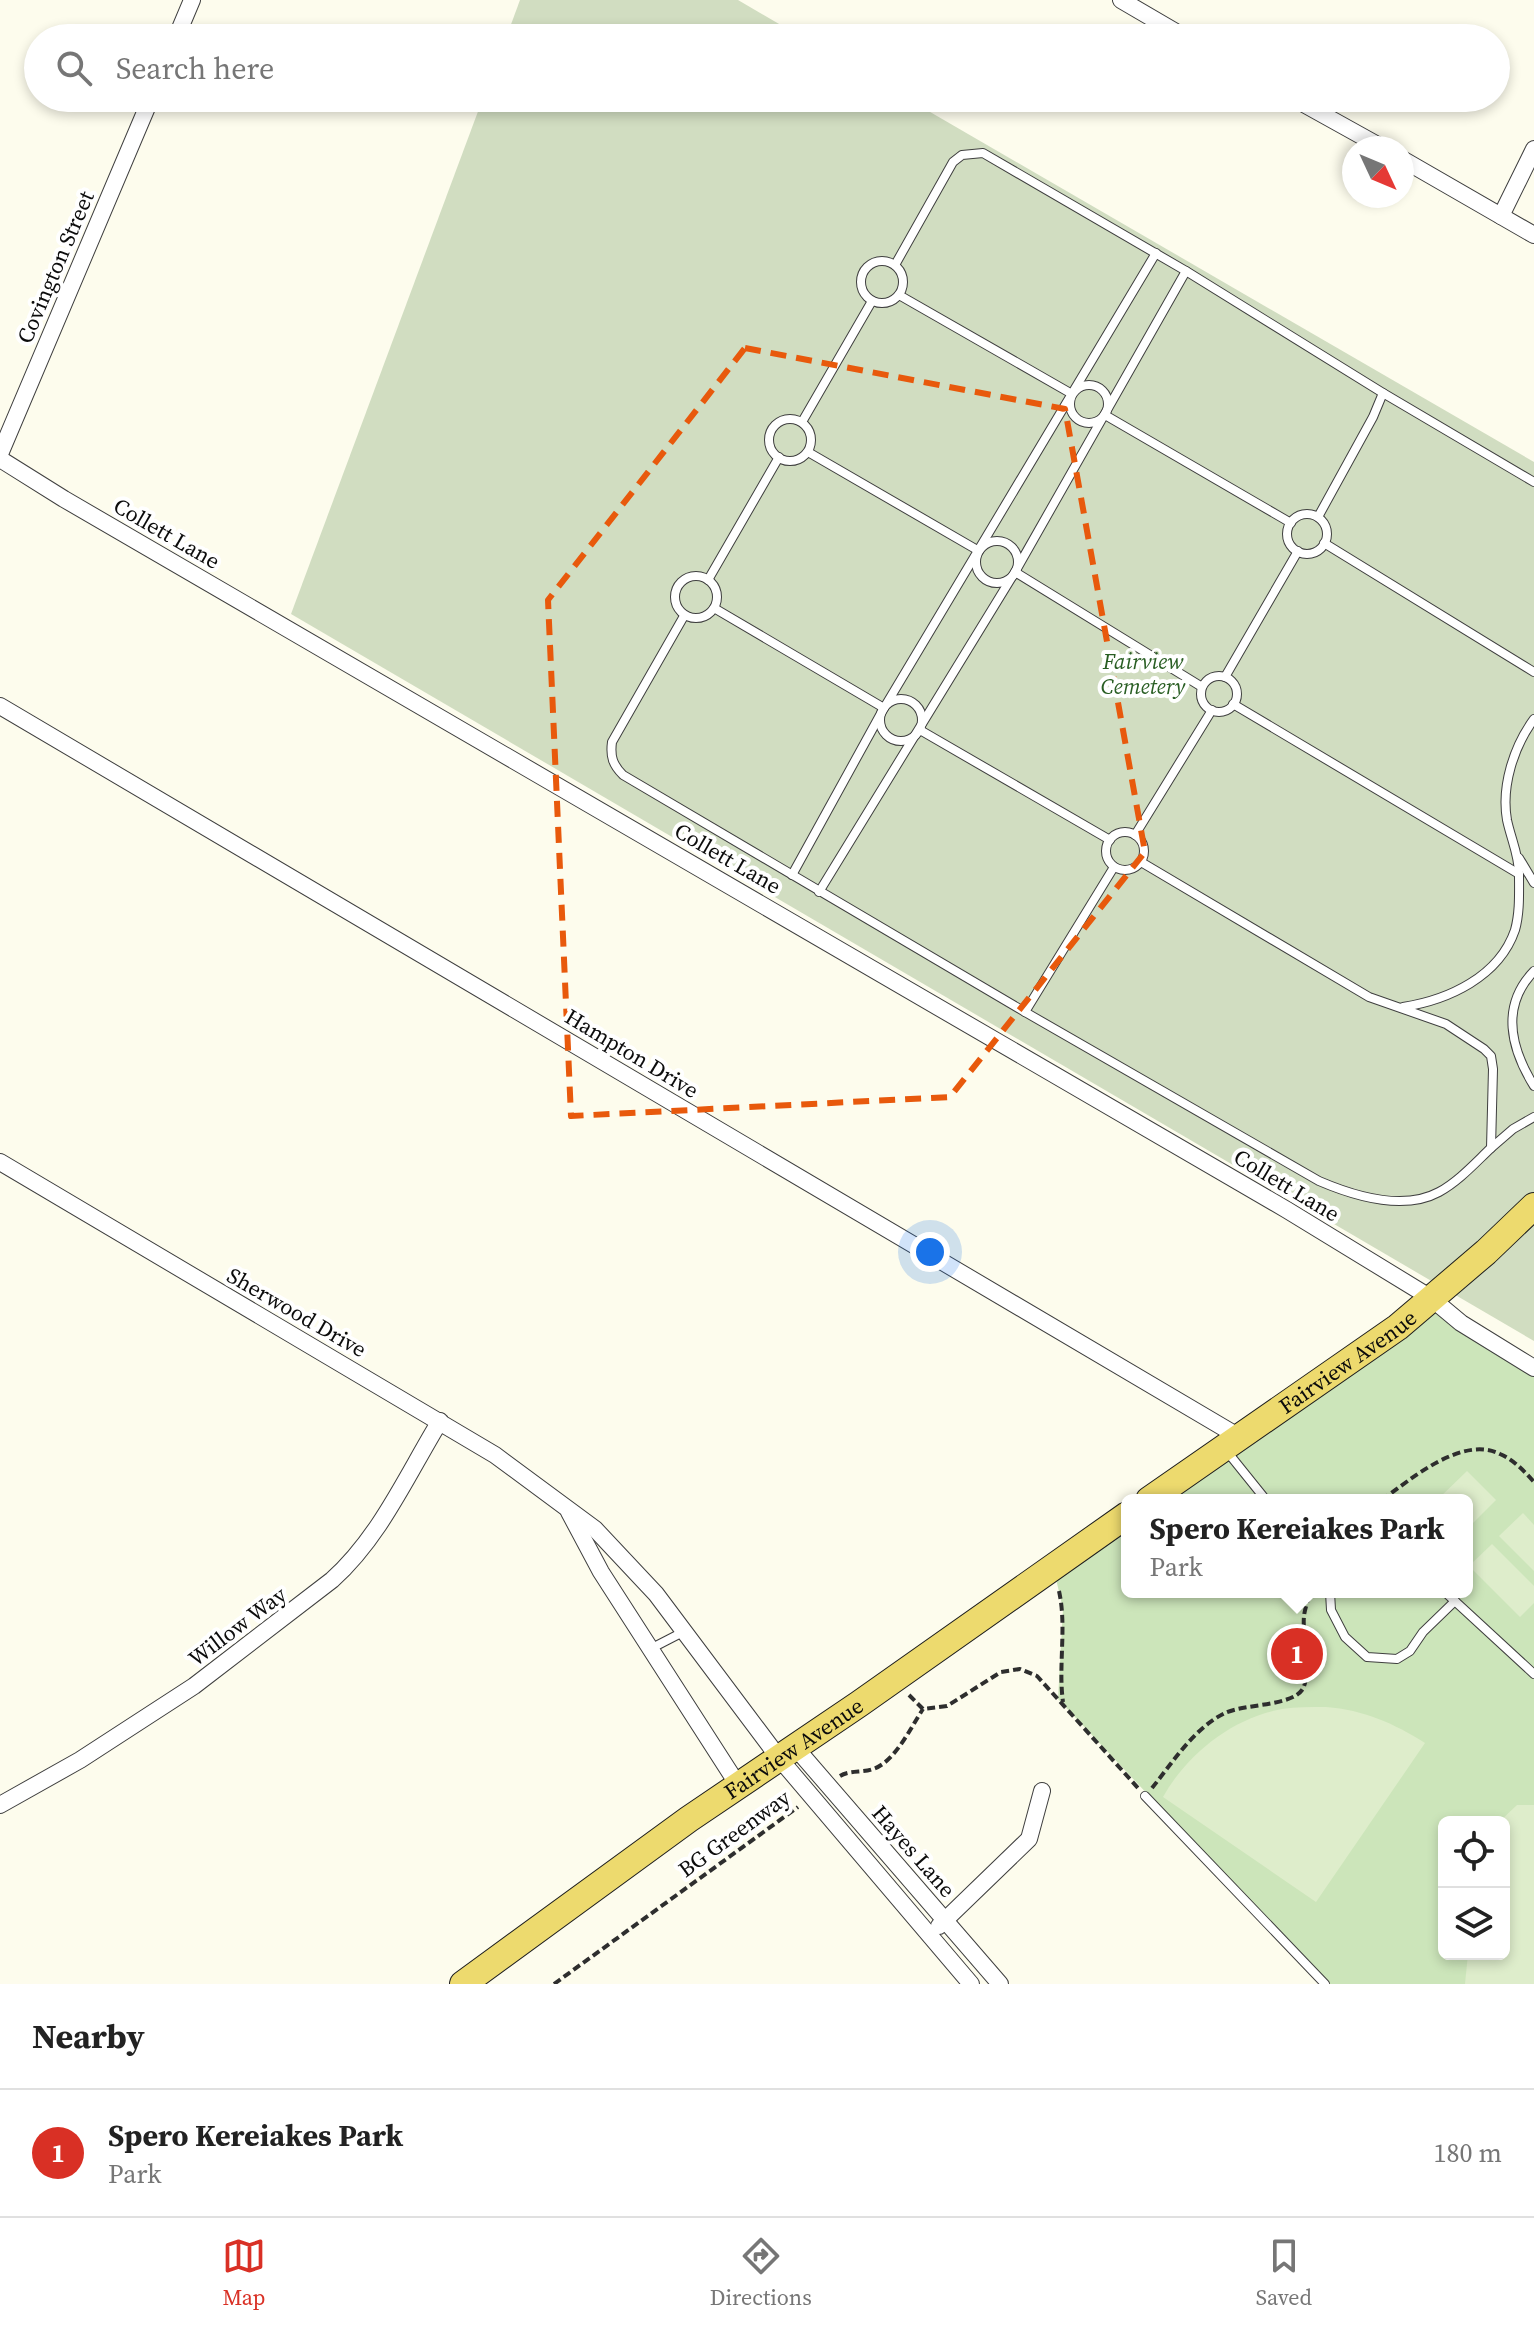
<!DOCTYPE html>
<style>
:root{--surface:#fff;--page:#f2f2f2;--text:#222;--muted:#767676;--line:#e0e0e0;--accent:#d93025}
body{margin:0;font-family:"Source Serif 4",serif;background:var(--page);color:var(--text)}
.controls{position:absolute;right:24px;bottom:24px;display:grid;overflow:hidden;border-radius:12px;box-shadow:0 4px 12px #0003}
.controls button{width:72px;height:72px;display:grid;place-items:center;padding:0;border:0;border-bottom:2px solid var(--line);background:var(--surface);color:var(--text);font:40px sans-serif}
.compass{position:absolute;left:1342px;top:136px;width:72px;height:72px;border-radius:50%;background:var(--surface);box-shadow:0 4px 12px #0003;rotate:134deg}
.you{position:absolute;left:930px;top:1252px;width:28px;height:28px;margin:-20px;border:6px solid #fff;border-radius:50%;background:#1a73e8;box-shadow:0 0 0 12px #1a73e833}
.badge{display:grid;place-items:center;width:52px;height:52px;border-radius:50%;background:var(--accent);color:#fff;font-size:26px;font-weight:700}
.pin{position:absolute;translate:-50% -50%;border:4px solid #fff;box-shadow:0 2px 8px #0006}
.popup{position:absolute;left:1121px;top:1494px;width:352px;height:104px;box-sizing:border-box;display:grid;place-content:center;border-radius:12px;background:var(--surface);filter:drop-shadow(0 2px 6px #0005);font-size:26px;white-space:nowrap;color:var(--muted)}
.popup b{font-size:30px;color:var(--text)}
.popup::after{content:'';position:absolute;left:50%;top:100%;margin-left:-16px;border:16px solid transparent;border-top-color:var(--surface)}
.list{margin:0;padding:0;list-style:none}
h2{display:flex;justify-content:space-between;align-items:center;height:104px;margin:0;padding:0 32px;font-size:34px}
h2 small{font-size:26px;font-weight:400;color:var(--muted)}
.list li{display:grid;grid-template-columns:52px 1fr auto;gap:24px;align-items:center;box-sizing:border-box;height:128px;padding:0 32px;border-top:2px solid var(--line)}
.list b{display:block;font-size:30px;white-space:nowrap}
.list p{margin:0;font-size:26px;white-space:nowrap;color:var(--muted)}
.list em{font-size:26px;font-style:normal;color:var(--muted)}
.icon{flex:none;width:44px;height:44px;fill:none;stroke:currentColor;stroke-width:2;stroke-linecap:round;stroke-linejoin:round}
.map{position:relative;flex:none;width:1534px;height:1984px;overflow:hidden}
.search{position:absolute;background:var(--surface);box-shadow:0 4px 12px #0003;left:24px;right:24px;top:24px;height:88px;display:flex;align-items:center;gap:20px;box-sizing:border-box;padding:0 28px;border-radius:44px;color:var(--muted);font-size:30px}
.sheet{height:232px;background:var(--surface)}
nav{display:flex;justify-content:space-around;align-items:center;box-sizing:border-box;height:112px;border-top:2px solid var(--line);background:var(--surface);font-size:22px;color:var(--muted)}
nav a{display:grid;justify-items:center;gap:4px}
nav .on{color:var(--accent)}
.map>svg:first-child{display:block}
</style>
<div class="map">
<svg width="1534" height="1984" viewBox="0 0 1534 1984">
<rect width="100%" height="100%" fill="#fdfced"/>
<path fill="#cce5ba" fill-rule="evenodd" d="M1431,1298L1534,1363V1984H1326L1058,1699L1063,1609L1053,1566L1127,1514V1592H1467V1500H1147ZM1444,1822H1504V1954H1444Z"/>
<g fill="#d1ddc1">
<path d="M520,0H738L803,38H506Z"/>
<path d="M483,98H906L1534,462V1341L291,614Z"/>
</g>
<g fill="#deedcb">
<path d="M1467,1471L1496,1500L1467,1529V1500H1437Z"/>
<path d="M1523,1513L1534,1525V1571L1499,1536Z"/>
<path d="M1492,1544L1534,1586V1603L1520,1617L1469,1566Z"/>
<path d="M1326,1707C1364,1710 1393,1723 1425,1743L1316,1902L1163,1797C1187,1754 1232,1718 1282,1709C1296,1707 1311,1707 1326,1707Z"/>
<path d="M1517,1805H1534V1984H1465L1468,1954H1504V1822H1499Z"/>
</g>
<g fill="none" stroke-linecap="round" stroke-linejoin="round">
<defs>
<g id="service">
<circle cx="882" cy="282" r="21"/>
<path d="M895,265L953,162L962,155L983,153L1186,271L1383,393L1534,482"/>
<path d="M899,295L1072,394"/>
<circle cx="1089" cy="404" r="19"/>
<path d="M1105,415L1291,523"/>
<circle cx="790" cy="440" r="21"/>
<path d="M802,422L872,301"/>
<path d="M808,452L979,551"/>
<circle cx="1307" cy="534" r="20"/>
<path d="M1318,517L1373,417L1383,393"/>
<circle cx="997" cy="562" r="21"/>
<path d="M1324,543L1534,672"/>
<path d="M1015,572L1202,687"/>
<circle cx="696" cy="597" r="21"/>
<path d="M708,580L779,457"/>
<path d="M714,608L884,708"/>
<path d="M684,616L612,742C610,757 613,765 623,775L1025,1012L1319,1181C1354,1196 1404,1211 1439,1192C1459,1181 1475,1163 1491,1148L1493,1069L1491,1056L1484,1049L1446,1024L1369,997L1141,862"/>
<circle cx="1219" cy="694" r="18"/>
<path d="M1225,677L1298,551"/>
<circle cx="901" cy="720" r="21"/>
<path d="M1233,704L1519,874C1519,893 1520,912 1515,930C1499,977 1448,1000 1403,1007"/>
<path d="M920,730L1110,840"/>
<circle cx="1125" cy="851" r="19"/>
<path d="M1135,835L1212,710"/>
<path d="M1519,858L1534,883"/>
<path d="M1519,874C1519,855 1511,839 1507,820C1501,786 1514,746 1534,719"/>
<path d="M792,875L884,708L1156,253"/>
<path d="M819,892L1015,572L1186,271"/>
<path d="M1534,971C1500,1006 1511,1049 1534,1086"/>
<path d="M1025,1012L1114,867"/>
<path d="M1491,1148L1513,1129L1534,1117"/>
<path d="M1225,1449L1266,1500"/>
<path d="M1330,1592L1331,1610L1345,1637L1367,1657L1397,1659L1410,1651L1423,1632L1455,1601"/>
<path d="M1445,1592L1534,1674"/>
<path d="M652,1648L683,1632"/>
<path d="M1145,1796L1325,1984"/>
</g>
<g id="minor">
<path d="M1121,0L1186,38"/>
<path d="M176,38L192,0"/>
<path d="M1293,98L1383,148"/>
<path d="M1402,159L1534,235"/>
<path d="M1501,216L1534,149"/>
<path d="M0,454L151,98"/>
<path d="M0,459L64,499L1287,1210L1431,1298L1461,1323L1534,1368"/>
<path d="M0,706L1241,1438"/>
<path d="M0,1162L495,1455L595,1529L656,1594L779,1758L971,1984"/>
<path d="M569,1512L601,1572L738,1785"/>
<path d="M795,1747L1000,1984"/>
<path d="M0,1805L80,1760L194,1686L332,1580C380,1537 407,1475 440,1421"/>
<path d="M939,1926L1029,1839L1042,1791"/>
</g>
<g id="primary">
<path id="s1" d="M1149,1500L1398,1327L1486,1252L1534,1206"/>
<path id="s2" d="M463,1984L689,1819L859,1704L1127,1515"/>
</g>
</defs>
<use href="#service" stroke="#3f3f3f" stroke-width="10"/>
<use href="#minor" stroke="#3f3f3f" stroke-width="18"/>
<use href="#primary" stroke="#1d1d1d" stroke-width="28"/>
<g stroke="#2e2e2e" stroke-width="4" stroke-dasharray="8 4" stroke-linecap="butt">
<path d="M1382,1500C1411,1479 1462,1435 1500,1454C1514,1460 1524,1471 1534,1482"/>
<path d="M1059,1591C1067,1627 1058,1665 1063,1702"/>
<path d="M909,1695L923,1709L947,1706L1001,1672L1020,1669L1037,1676L1138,1788"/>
<path d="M840,1776C850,1770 862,1773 873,1769C895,1762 911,1727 923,1709"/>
<path d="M1152,1788C1173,1762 1194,1728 1225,1713C1244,1704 1291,1706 1302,1690C1312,1676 1302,1634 1304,1616C1305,1608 1308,1600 1310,1592"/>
<path d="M554,1984L798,1807"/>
</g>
<use href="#service" stroke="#fff" stroke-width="8"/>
<use href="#minor" stroke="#fff" stroke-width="16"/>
<use href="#primary" stroke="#edda6e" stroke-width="26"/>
</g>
<path fill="none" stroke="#e8590c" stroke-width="6" stroke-dasharray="16 10" stroke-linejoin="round" d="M745,348L1065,409L1145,852L950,1097L571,1116L548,600Z"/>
<g text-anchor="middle" stroke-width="8" stroke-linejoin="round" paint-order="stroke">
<g font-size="22" fill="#0c0c0c" stroke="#fff">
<text transform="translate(55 267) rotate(-67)" y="8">Covington Street</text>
<text transform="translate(167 533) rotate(30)" y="8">Collett Lane</text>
<text transform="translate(728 858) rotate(30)" y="8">Collett Lane</text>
<text transform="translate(632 1053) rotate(31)" y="8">Hampton Drive</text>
<text transform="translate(1287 1185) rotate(31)" y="8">Collett Lane</text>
<text transform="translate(297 1312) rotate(30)" y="8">Sherwood Drive</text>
<text dy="8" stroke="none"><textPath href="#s1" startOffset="242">Fairview Avenue</textPath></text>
<text transform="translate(237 1626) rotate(-37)" y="8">Willow Way</text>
<text dy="8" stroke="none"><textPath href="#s2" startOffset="406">Fairview Avenue</textPath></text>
<text transform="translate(734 1833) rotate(-36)" y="8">BG Greenway</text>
<text transform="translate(914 1851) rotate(49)" y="8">Hayes Lane</text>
</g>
<g font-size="22" font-style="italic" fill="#295e23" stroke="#fff">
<text x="1143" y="669">Fairview<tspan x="1143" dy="25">Cemetery</tspan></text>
</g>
</g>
</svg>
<div class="controls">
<button><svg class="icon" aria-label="locate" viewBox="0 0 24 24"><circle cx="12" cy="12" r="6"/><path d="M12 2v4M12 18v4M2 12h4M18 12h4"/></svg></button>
<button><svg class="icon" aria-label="layers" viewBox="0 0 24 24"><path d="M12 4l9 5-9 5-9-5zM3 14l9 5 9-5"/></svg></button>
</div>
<svg class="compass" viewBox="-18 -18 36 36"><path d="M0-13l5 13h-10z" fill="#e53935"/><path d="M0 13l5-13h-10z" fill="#767676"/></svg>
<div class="you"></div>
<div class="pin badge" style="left:1297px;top:1654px">1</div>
<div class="popup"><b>Spero Kereiakes Park</b>Park</div>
<div class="search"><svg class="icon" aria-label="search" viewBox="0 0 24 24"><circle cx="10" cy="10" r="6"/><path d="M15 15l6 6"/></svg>Search here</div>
</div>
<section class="sheet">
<h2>Nearby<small></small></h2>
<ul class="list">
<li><span class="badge">1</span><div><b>Spero Kereiakes Park</b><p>Park</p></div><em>180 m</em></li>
</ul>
</section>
<nav>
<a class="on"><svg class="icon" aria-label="map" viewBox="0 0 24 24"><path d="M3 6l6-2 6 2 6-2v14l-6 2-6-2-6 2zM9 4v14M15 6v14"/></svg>Map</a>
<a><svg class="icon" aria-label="directions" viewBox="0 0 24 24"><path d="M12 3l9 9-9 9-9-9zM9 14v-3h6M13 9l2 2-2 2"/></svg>Directions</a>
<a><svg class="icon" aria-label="saved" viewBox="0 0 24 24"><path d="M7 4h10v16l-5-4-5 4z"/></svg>Saved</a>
</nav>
